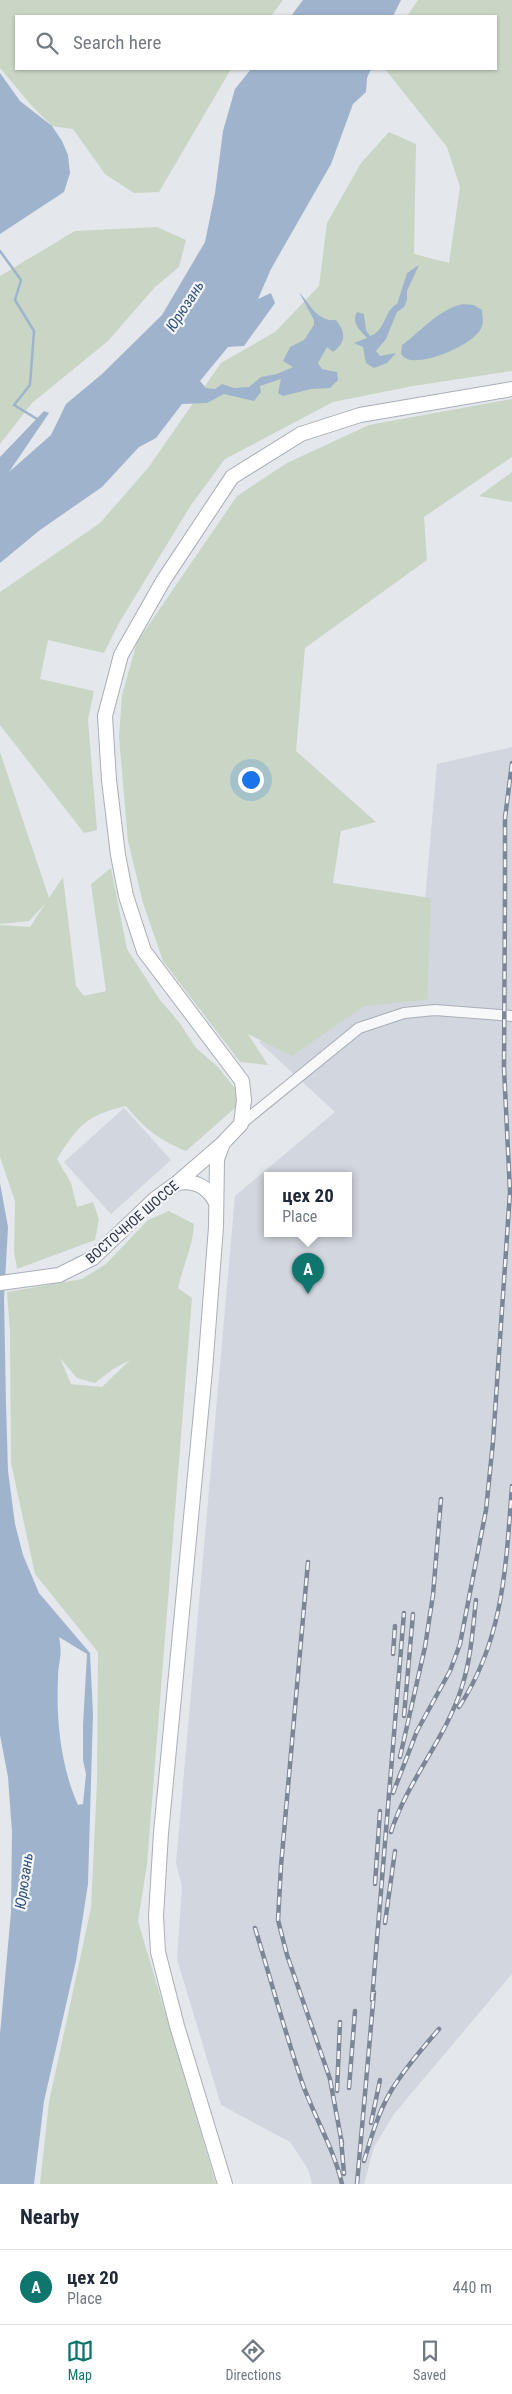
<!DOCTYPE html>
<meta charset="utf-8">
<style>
:root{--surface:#fff;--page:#f2f2f3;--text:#1f2937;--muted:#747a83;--line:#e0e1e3;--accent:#0f766e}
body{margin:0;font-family:"Roboto Condensed",sans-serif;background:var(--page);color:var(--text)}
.you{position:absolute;left:250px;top:779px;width:18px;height:18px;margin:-12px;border:4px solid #fff;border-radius:50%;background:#1a73e8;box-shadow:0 0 0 8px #1a73e833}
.badge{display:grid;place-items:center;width:32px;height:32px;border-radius:50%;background:var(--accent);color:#fff;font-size:16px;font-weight:700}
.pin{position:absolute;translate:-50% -41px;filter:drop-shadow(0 1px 2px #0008)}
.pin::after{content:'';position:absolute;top:26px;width:18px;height:15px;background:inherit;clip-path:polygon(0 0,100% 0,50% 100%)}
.popup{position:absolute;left:264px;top:1172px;width:88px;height:65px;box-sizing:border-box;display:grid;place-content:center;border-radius:0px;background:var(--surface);filter:drop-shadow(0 1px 4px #0005);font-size:16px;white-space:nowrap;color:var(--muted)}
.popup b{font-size:19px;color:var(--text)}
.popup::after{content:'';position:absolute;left:50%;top:100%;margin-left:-10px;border:10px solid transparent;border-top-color:var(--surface)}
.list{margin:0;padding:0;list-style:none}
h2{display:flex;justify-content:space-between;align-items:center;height:65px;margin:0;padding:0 20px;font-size:21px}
h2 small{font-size:16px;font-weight:400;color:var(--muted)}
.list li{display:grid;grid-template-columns:32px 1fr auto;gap:15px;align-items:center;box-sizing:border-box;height:75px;padding:0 20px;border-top:1px solid var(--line)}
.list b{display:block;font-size:19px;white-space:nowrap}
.list p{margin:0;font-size:16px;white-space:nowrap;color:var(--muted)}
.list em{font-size:16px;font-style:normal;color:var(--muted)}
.icon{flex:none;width:28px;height:28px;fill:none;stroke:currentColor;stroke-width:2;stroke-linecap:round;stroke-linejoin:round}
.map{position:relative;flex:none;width:512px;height:2184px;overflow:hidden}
.search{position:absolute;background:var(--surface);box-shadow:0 1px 4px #0004;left:15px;right:15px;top:15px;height:55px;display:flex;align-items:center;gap:12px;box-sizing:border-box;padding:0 18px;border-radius:0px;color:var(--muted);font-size:19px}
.sheet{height:140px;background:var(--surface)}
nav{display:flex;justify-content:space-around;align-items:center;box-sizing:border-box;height:70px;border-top:1px solid var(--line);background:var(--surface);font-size:14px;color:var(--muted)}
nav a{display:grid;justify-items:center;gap:2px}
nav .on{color:var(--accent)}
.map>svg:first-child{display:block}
</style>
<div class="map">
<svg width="512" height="2184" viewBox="0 0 512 2184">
<rect width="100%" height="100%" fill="#e4e7ec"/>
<g fill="#d2d6de" fill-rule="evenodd">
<path d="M512,747V1974L394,2114L374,2147L364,2184H312L308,2169L290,2142L221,2105L177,1959L182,1886L176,1863L235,1196L335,1112L259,1042L420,957L437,764ZM268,1175H348V1233H268Z"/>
<path d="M124,1108L171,1160L111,1214L64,1162Z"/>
</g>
<g fill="#c9d6c5" fill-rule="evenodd">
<path d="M0,0H283L271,16H16V69H231L159,192L134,193L105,174L73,129L52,126L31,105L0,68Z"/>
<path d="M418,0H512V371L413,386L333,402L225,459L191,505L119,623L104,653L48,640L40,679L94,691L88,720L97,830L84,833L0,725V592L100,523L148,468L221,363L275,332L319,286L327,223L361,163L389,132L416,144L414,254L449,263L460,187L447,147L385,69H496V16H407Z"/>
<path d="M157,227L186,240L179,267L155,287L108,341L32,403L0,444V276L75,231Z"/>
<path d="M512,399V457L424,517L427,560L305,648L296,751L376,822L341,831L333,883L431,898L427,1000L364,1006L292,1056L248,1034L268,1065L240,1062L163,961L143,903L128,841L119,737L122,695L137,642L237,496L287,463L369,425Z"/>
<path d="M512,472V502L479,496Z"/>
<path d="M0,752L49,898L63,877L76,986L84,996L106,991L91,884L111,868L127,949L160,1000L179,1022L196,1048L218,1067L244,1100L186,1151C159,1140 145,1129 126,1106C86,1115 78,1126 57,1159L71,1183L77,1207L93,1202L99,1219L95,1240L17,1269L14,1252L15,1201L0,1157V925L30,927L45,904L29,921L0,924Z"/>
<path d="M169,1211L194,1224C193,1246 183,1266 178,1288L192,1298L147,1864L138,1921L216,2184H40L49,2102L91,1908L97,1782L98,1652L35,1574L11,1463L10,1331L7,1292L82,1279L106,1264L148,1220ZM60,1358L77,1378L95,1383L113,1369L130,1360L102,1387L71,1384Z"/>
</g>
<g fill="#9fb4cc" fill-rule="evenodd">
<path d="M303,0H401L393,16H291Z"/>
<path d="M251,69H371L367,78L366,92L353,104L331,164L271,269L258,299L271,293L275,303L244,346L228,347L200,381L206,388L215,389L222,384L234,388L249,387L261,377L277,374L293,367L283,361L290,347L304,340L314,325V320L299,292C310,304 317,322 336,320C346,332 346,343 333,352L327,347L318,363L322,369L337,372L338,380L330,388L311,389L283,396L278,393L281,379L260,386L261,392L254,401L224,394L207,403L182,404L156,438L139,447L102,487L40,530L0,563V457L44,411L49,413L9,472L51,435L66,404L102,374L162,315L205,242L215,193L223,131L235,89Z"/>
<path d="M0,73L20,101L52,126L62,141L68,155L70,173L64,192L0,234Z"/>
<path d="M419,265L407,291V300L404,307L397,312L386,339L376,351L380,356L396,353L387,363L374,368L366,363L363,347L354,343L367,338C360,330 351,323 357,312L364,314L366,330L370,336C386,331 384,310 397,304L407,273Z"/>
<path d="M463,304L474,305L482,310C482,315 484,321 482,326C477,344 423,366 407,359C404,358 403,356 401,354L402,345C423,330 437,310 463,304Z"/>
<path d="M0,1183L8,1227L4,1299L6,1404L8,1471L15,1524L23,1555L39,1593L90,1653L93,1714L88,1884L76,1961L44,2101L34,2184H0V2034L11,1912L12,1832L8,1777L0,1735ZM59,1637L87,1654L83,1725V1760L86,1774L83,1804L78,1805C61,1767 56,1721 58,1679C58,1661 63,1657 59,1637Z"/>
</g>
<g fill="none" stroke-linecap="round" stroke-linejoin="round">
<path stroke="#9fb4cc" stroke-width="2.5" d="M0,251L21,280L15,300L34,331L30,385L14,405L37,419"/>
<defs>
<path id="street" d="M241,1124L359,1028L404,1013L435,1010L512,1016"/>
<g id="secondary">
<path d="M177,1183C194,1180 207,1186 215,1201"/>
<path d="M0,1283L59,1275L93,1258L155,1199L177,1183L222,1144"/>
<path d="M225,2184L177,2026L158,1952L156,1916L161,1833L205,1370L216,1227L217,1159L223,1143L241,1124L244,1100L242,1081L144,951L126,896L118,855L109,780L105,716L121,655L163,581L232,477L301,434L360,415L512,389"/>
</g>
</defs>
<use href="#street" stroke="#a9aeb7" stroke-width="12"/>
<use href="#secondary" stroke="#a9aeb7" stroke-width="16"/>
<use href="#street" stroke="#f7f8fa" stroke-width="10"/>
<use href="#secondary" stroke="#fff" stroke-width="14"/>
<defs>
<g id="rail">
<path d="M308,1562L281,1866L278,1920L287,1955L330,2079L342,2144"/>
<path d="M393,1654L395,1626"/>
<path d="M459,1707C504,1639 506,1565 512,1486"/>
<path d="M404,1716L413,1614"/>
<path d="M400,1757L425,1647L433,1595L441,1499"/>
<path d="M393,1793L417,1731L450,1671L460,1644L486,1510L493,1442L510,1192L504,1068L505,894V818L512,763"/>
<path d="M391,1832C408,1779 448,1736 463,1683C471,1657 473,1627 476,1600"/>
<path d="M375,1884L380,1811"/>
<path d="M385,1923L395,1851"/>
<path d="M255,1928C271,1980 285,2033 303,2085C315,2118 334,2149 342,2184"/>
<path d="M372,2000L404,1613"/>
<path d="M349,2088L355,2011"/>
<path d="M337,2091L340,2022"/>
<path d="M371,2123L380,2080"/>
<path d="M341,2139L344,2174"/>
<path d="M364,2161C371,2138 378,2113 391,2091C404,2069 422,2049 439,2029"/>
<path d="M357,2184L374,1992"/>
</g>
</defs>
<use href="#rail" stroke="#7d8696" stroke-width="4.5"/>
<use href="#rail" stroke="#f4f6f9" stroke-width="2.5" stroke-dasharray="8" stroke-linecap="butt"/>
</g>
<g text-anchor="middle" stroke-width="4.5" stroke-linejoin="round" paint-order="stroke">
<g font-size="14" fill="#2b3445" stroke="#f4f6f9">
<text transform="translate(132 1222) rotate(-41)" y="5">ВОСТОЧНОЕ ШОССЕ</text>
</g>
<g font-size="15" font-style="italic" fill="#34527a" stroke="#f4f6f9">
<text transform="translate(185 306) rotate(-57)" y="5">Юрюзань</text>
<text transform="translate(24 1881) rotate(-82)" y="5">Юрюзань</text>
</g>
</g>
</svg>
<div class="you"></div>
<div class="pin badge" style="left:308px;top:1294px">A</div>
<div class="popup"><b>цех 20</b>Place</div>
<div class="search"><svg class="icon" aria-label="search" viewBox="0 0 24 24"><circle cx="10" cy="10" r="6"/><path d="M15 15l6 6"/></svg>Search here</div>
</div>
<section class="sheet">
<h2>Nearby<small></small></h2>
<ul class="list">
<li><span class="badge">A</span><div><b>цех 20</b><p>Place</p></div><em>440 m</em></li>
</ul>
</section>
<nav>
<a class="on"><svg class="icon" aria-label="map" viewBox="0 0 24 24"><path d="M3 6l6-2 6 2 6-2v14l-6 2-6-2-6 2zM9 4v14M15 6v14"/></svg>Map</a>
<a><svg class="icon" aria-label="directions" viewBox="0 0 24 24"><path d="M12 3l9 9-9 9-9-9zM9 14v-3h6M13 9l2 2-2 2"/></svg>Directions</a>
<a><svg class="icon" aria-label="saved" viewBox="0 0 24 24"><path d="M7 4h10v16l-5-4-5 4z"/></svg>Saved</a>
</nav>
